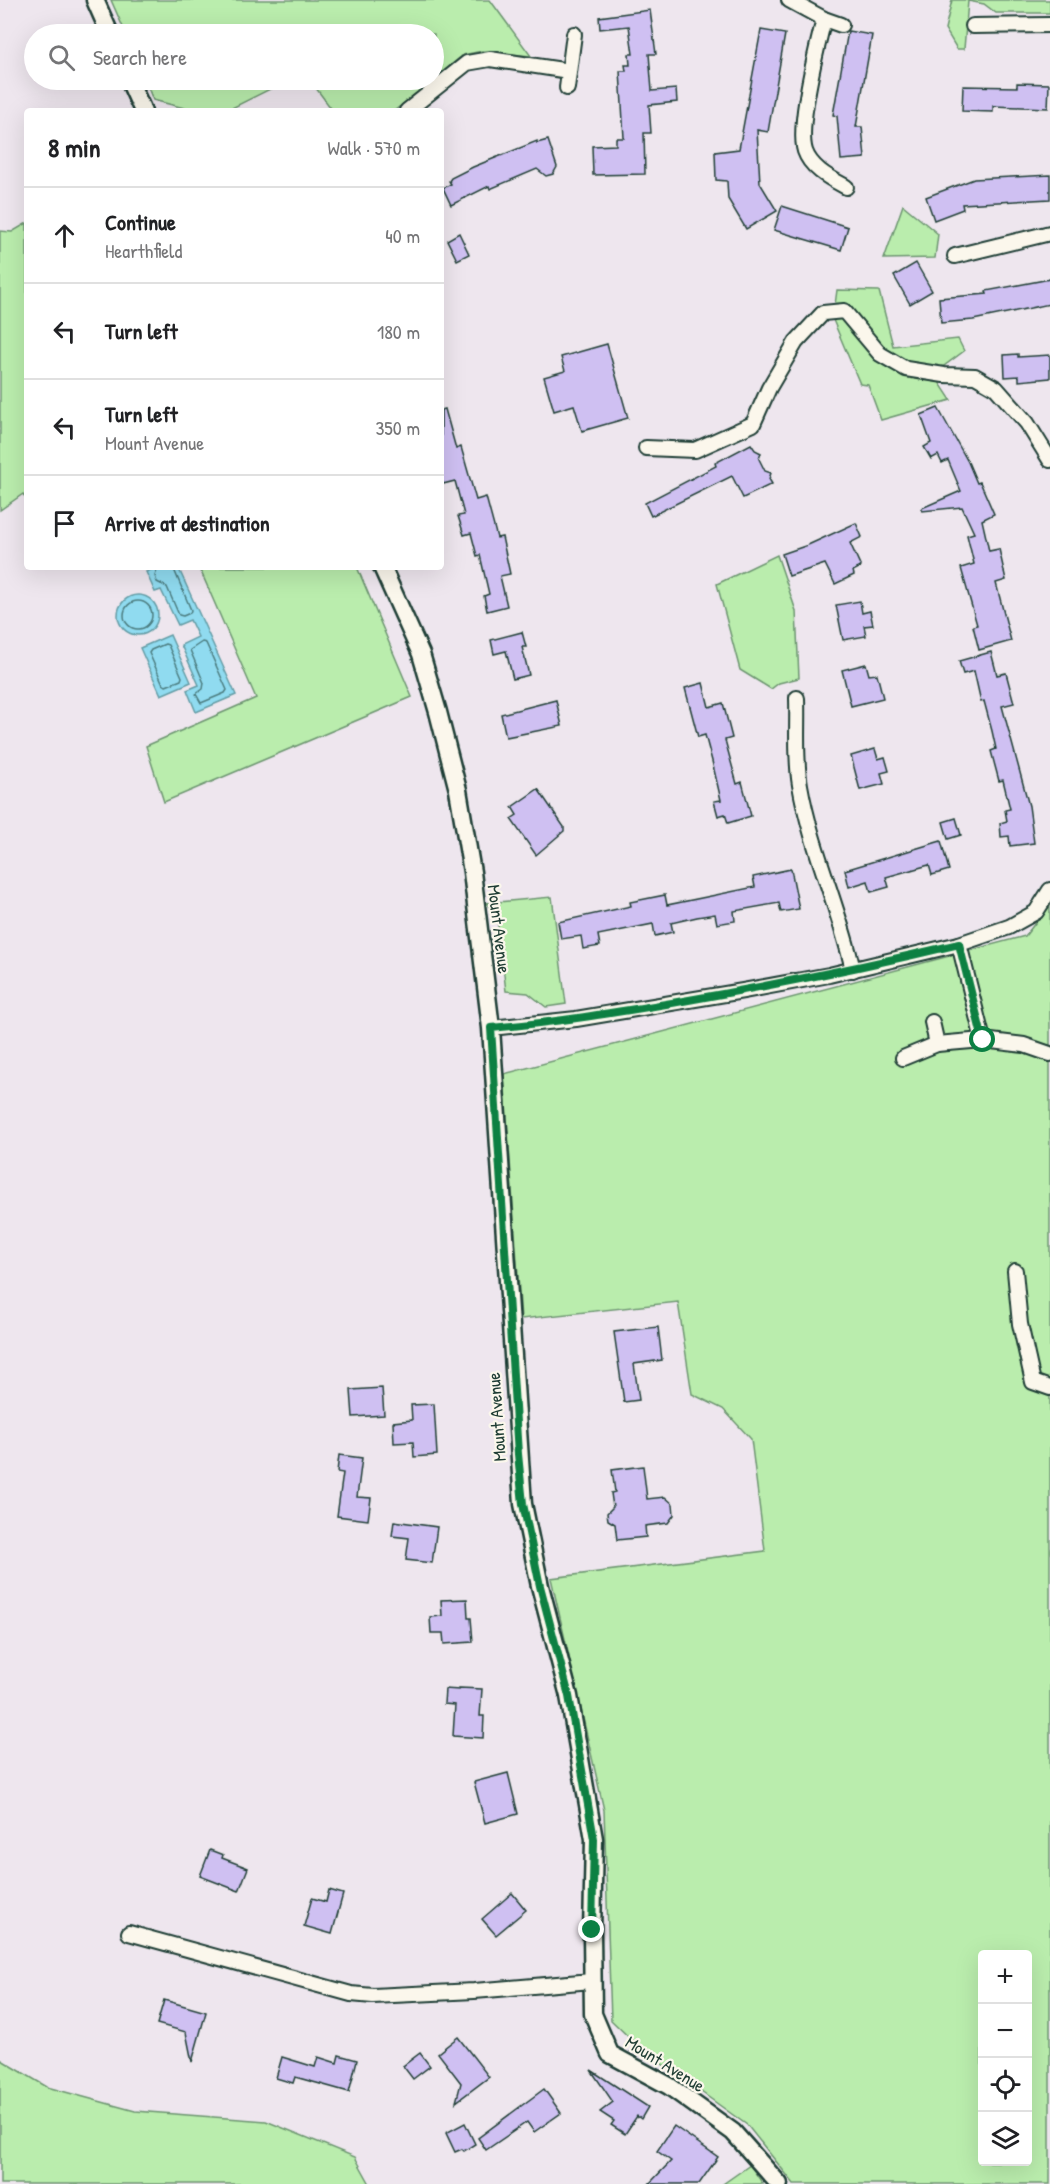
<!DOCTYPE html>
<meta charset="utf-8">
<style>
:root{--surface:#fff;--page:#f2f2f2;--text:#202124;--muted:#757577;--line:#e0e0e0}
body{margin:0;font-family:"Patrick Hand",sans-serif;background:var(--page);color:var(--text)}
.controls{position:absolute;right:18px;bottom:18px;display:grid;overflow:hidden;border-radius:6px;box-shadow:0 6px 24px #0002}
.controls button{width:54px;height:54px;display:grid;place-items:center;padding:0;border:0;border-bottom:2px solid var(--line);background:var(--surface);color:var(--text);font:30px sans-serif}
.stop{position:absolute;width:18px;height:18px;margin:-14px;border:4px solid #0b8043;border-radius:50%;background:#fff}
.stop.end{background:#0b8043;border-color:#fff;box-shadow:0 2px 6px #0008}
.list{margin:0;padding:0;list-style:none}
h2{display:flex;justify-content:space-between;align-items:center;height:78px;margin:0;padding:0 24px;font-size:26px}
h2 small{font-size:20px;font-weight:400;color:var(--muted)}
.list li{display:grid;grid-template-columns:39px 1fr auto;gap:18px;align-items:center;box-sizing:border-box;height:96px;padding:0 24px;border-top:2px solid var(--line)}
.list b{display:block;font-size:22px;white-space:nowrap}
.list p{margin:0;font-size:20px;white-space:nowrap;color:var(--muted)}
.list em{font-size:20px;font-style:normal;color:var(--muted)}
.icon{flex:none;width:33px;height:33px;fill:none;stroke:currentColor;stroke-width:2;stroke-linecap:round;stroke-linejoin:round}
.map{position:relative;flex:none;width:1050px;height:2184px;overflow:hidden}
.search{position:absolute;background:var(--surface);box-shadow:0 6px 24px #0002;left:24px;top:24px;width:420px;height:66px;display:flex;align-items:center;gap:15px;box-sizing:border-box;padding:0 21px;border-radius:33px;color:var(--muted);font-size:22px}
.panel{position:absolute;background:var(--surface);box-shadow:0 6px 24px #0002;left:24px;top:108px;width:420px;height:462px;border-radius:6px}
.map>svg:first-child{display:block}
</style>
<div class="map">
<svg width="1050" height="2184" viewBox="0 0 1050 2184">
<rect width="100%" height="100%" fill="#eee6ee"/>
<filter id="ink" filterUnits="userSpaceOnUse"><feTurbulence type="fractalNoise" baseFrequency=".0167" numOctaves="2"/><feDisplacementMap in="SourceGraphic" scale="12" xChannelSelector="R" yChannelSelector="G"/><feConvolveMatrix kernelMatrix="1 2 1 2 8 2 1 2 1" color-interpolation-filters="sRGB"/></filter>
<g filter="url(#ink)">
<g fill="#baedad" stroke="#6c9570" stroke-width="1.5" fill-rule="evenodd">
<path d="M111,0H490L531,56L482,51L463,55L434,79V34H126Z"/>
<path d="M952,0H1050V13H996L984,4L968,1L964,49H957L945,29Z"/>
<path d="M145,80H288L226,111H196L153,100Z"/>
<path d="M310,80H433L394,111H333Z"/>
<path d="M903,205L938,234L935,258L884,259Z"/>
<path d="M27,223V500L23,494L0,510V231L12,232Z"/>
<path d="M837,290L879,291L893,346L958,339L964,351L944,366L939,382L951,400L881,420L868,385L860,384L833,320Z"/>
<path d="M777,555L796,611L799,678L779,683L771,689L740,670L717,584Z"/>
<path d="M199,567H357L412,697L164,802L146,746L256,698Z"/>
<path d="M552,897L566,1004L546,1007L528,993L506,991L498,925L487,903Z"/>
<path d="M1050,904V2184H794L747,2125L640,2048L611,2020L604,1810L551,1578L765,1551L751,1439L723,1409L692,1394L678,1302L521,1319L504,1074L1025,936ZM982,1954H1028V2162H982Z"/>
<path d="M0,2059L47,2087L135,2111L266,2121L355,2157L370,2184H0Z"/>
<path d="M750,2165L763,2184H723Z"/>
</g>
<g fill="#90dbf0" stroke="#639ca5" stroke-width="1.5">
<path d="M158,567H178L236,695L196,712L187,690L199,685L181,645L198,637L190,620L178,625L161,590L155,592L146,572Z"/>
<circle cx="138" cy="615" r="20"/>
<path d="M170,635L191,682L161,695L140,648Z"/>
</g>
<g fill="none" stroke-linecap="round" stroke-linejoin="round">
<g stroke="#4c7c7f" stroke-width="1.5">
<path d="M158,567L155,576L157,582L167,587L179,615L183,616L190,613L191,610L173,567"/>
<circle cx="138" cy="615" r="14"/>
<path d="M202,642L206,643L227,690L225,693L201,703L196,694L203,689L204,683L190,650Z"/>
<path d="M165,644L168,645L182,677L181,680L166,686L163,684L149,653L151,650Z"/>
</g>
</g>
<g fill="#cfc0f2" stroke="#1f3d34" stroke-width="1.5">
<path d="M650,10L656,54H649L652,91L676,89L677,102L649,105L651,133H644L645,174L593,175L592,146L616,145V138H624L620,71H626L625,65H630L629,54H633L629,26L600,29L599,17Z"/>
<path d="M761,30L785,34L768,132L757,130L760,183L777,211L746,229L728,199L727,181L716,180L715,152L739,149Z"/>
<path d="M848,31L872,35L856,127H862L865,158L841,160L837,116L833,115Z"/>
<path d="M1017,83L1049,84L1048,108L993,106V112L962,111L963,86L1017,87Z"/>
<path d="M548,140L557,167L553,174L546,176L537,169L490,189L489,186L451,205L443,188L451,184L449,181L451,178L473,167L537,141V143Z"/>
<path d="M1050,175V199L962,204L963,209L934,220L926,197L974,179Z"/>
<path d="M782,206L848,227L841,250L774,230Z"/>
<path d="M459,233L469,254L457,260L447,240Z"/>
<path d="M916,263L932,291L910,304L894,276Z"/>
<path d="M1050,279V304L973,320L941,323L939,298L987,294L986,291Z"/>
<path d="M607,344L628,418L582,431L574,405L554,411L544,377L565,371L561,357Z"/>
<path d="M1018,354V357L1050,355V378L1019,381V376L1005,377L1004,355Z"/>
<path d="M938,408L968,462L977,483L980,482L994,514L982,520L989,551L999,549L1006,580L996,583L1011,641L979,650L973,626L977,625L961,568L974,564L967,535L974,533L962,507L922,511V508L961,491L948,460L942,463L938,455L931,459L924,447L931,443L921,415Z"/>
<path d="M445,409L456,449L461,447L476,500L486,497L497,538L502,537L510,574L500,576L507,606L487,611L484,596L489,594L480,555L477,556L471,533L464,535L458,516L464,515L455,481L443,484L441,476V410Z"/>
<path d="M751,444L755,450L761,453L759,459L765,471L771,473L769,479L772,484L743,498L732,476L651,516L645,503L716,466L715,463Z"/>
<path d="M856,523L862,537L850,543L861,567L853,571L854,575L835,584L825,564L789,576L782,554L808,545Z"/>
<path d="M860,601L862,613L870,611L873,625L864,626L866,636L843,640L836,605Z"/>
<path d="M522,632L526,647H522L529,675L513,679L506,651L494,654L491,640Z"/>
<path d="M991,652L997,675L1006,673L1014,703L1002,706L1029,806L1034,843L1010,846L1009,836L1001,837L1000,823L1007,821L1005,810L1010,809L1003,780L999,781L991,751L996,749L992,731L984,701L981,702L974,671L963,674L959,661Z"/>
<path d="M866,664L869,675L877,674L883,698L851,706L842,670Z"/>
<path d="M703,683L709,707L723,703L732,738L725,740L737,784L742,782L751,816L728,823L725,814L718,816L714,801L721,800L712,761L705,735L698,737L685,688Z"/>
<path d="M556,700L562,726L506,737L501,714Z"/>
<path d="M875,749L878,759L885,757L889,771L881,773L884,784L860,790L851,756Z"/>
<path d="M538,789L564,827V831L536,855L511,819L517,815L512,807Z"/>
<path d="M956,818L961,835L948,839L943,822Z"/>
<path d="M941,841L949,870L932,875L929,865L886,877L889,887L871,892L868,881L849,887L845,870Z"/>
<path d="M791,869L799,909L781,912L779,903L734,911L735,921L717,924L715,914L697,917L671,923L673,932L655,936L653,924L598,935L600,946L583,949L581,936L561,939L558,922L631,906L630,902L665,895L667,905L755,887L753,877Z"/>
<path d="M658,1327L662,1360L634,1364L639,1400L624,1402L614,1332Z"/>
<path d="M382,1388L384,1415L353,1417L351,1390Z"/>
<path d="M434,1404L437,1455L414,1457L413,1442L394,1443L393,1422L412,1420L411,1405Z"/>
<path d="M339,1455L362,1458L357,1497L371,1498L368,1520L337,1516L343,1473L337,1472Z"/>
<path d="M643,1466L647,1499L665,1497L673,1504L674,1515L668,1523L645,1526L646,1537L617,1540L615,1524L608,1520L607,1513L613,1507L611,1493L615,1492L612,1470Z"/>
<path d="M394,1521L437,1527L432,1563L406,1560L409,1538L392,1536Z"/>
<path d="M467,1599L468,1618H471L473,1642L444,1644L443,1633H431L430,1617L442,1616L441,1600Z"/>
<path d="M459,1688L482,1689L480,1716H484L483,1738L453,1736L455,1705L444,1704L445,1689L459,1690Z"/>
<path d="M508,1773L518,1814L485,1823L474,1782Z"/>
<path d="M210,1850L223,1855L222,1858L248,1868L239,1891L200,1876Z"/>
<path d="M329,1890L343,1894L332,1934L304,1926L312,1898L326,1902Z"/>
<path d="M512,1893L526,1910L496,1935L482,1919Z"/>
<path d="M164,2000L206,2012L192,2062L186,2032L157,2024Z"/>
<path d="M458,2037L489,2077L456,2102L461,2083L438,2053Z"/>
<path d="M420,2053L430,2066L413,2079L403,2066Z"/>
<path d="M339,2055L357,2060L349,2092L295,2077L293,2083L276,2078L282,2057L315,2067L318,2057L337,2063Z"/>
<path d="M591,2070L648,2107L641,2119L637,2116L625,2134L611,2125L614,2121L600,2112L613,2102Z"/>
<path d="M544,2089L561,2113L534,2132L527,2122L486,2150L478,2138Z"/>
<path d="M465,2123L475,2144L464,2151L462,2149L455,2152L446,2133Z"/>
<path d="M674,2126L718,2157L699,2184H649L671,2161L657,2151Z"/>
</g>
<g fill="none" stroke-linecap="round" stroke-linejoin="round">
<defs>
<g id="minor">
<path d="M789,0L824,19L841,25"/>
<path d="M824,19C817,47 797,126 805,151C811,169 832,179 846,187"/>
<path d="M973,26L1050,25"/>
<path d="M567,88L574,34"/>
<path d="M407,111L467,63L490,59L569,71"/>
<path d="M955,256L1050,233"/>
<path d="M646,448L695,450L753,424L769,388L796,342L823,313L844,311L880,354L906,369L944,375L975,376L996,388L1027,423L1050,460"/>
<path d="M797,698C798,726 795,757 800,785C811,848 839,907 853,970"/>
<path d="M932,1022L937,1044"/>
<path d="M491,1028L576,1019L743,991L829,975L959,944L1009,927L1036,912L1050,890"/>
<path d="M983,1040L1024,1045L1050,1054"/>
<path d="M903,1058L937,1044L983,1040L959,944"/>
<path d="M1015,1271L1020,1324L1033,1382L1050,1388"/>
<path d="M129,1933L351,1994L373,1996L474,1991L592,1981"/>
</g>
<g id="tertiary">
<path d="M95,0L110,34"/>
<path d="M129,80L143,111"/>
<path d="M382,567L421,654L438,712L458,790L472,872L491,1028L523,1504L540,1586L569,1696L594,1839L592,1933L593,2014L610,2054L669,2086L733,2132L779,2184"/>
</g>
</defs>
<use href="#minor" stroke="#1f3d34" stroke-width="18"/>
<use href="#tertiary" stroke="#1f3d34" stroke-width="21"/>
<use href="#minor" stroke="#fbf7ec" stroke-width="14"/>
<use href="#tertiary" stroke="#fbf7ec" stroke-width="16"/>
</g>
</g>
<g fill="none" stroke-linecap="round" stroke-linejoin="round" filter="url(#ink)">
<path stroke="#0b8043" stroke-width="8" d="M592,1930L594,1839L569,1696L540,1586L523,1504L518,1454L491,1028C552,1023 612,1013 672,1003C769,986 864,967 959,944L983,1040"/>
</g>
<g text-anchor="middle" stroke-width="4.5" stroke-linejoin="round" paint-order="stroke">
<g font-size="18" fill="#1f3d34" stroke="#fbf7ec">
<text transform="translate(499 929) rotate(83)" y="6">Mount Avenue</text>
<text transform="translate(497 1417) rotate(-94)" y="6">Mount Avenue</text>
<text transform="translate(665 2064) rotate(32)" y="6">Mount Avenue</text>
</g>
</g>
</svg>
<div class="controls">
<button>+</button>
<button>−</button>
<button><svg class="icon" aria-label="locate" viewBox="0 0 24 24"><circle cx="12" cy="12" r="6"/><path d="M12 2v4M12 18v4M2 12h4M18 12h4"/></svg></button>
<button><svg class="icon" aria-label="layers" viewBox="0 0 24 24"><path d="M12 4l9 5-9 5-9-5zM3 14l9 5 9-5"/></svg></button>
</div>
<div class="stop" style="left:983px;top:1040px"></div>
<div class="stop end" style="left:592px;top:1930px"></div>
<div class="search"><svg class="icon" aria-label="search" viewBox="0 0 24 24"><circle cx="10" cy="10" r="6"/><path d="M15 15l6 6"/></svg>Search here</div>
<section class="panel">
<h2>8 min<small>Walk · 570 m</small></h2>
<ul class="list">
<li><svg class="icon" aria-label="ahead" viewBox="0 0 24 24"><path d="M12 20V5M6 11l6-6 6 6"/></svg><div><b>Continue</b><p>Hearthfield</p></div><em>40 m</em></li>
<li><svg class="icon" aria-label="left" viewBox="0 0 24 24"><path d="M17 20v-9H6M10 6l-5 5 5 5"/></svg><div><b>Turn left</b></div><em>180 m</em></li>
<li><svg class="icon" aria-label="left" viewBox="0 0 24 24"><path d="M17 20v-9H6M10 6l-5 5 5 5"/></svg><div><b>Turn left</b><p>Mount Avenue</p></div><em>350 m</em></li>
<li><svg class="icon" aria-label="arrive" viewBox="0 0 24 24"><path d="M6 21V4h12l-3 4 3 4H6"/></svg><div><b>Arrive at destination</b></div></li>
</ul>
</section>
</div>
